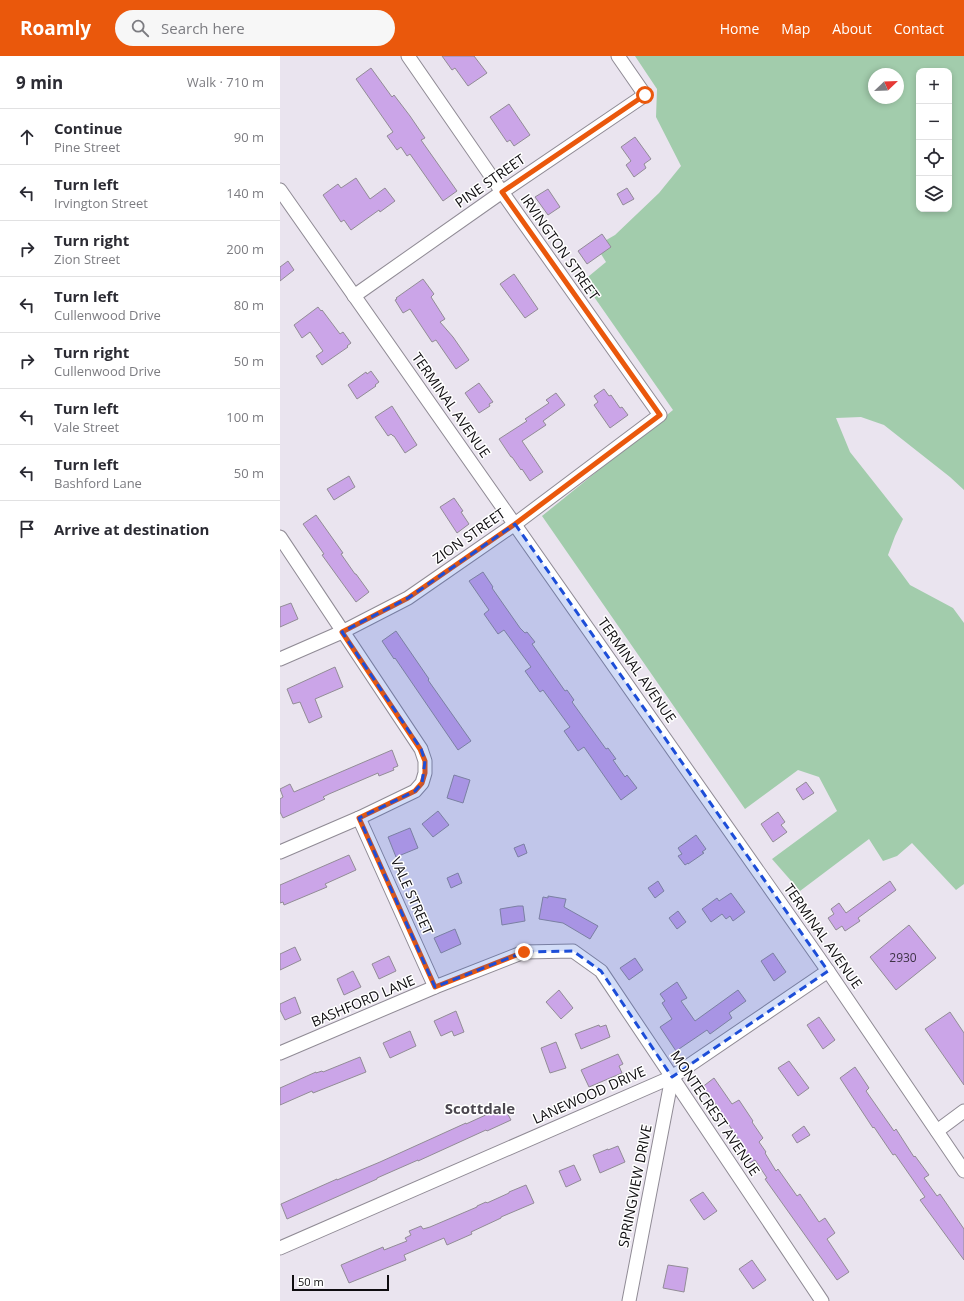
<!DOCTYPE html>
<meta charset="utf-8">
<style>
:root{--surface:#fff;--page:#f7f7f7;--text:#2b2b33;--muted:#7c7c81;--line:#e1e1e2;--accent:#ea580c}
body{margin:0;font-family:"Open Sans",sans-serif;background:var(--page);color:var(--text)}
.controls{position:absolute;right:12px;top:12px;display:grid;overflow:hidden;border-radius:8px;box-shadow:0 2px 6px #0003}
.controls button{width:36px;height:36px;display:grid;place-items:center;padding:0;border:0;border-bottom:1px solid var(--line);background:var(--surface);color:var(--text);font:20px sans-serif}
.compass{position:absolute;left:588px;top:12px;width:36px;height:36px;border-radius:50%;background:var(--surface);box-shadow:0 2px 6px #0003;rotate:67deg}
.scale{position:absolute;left:12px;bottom:10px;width:97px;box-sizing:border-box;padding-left:4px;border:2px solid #0f0d10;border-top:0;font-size:11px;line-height:14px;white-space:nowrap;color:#0f0d10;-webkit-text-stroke:3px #fff;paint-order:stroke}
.stop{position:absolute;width:12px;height:12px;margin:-9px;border:3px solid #ea580c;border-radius:50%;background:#fff}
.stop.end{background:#ea580c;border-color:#fff;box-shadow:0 1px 4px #0008}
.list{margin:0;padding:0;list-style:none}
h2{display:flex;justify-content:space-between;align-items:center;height:52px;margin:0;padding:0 16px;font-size:17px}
h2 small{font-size:13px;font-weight:400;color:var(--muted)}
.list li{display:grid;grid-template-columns:26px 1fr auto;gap:12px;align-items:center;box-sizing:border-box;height:56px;padding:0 16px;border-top:1px solid var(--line)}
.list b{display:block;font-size:15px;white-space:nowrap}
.list p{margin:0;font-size:13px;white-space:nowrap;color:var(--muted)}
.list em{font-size:13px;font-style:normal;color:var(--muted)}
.icon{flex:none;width:22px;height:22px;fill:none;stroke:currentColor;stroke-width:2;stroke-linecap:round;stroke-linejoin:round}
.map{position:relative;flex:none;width:684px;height:1245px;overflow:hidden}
header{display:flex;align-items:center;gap:24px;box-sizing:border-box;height:56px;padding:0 20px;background:var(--accent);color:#fff}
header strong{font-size:19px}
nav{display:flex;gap:22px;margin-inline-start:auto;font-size:14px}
.search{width:280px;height:36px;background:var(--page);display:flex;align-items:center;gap:10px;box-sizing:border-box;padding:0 14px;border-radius:22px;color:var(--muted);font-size:15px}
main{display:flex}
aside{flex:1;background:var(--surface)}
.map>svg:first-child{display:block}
</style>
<header>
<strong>Roamly</strong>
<div class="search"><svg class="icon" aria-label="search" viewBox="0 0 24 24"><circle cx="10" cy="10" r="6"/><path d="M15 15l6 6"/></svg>Search here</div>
<nav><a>Home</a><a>Map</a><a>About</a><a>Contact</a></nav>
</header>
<main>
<aside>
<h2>9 min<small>Walk · 710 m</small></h2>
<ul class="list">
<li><svg class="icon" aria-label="ahead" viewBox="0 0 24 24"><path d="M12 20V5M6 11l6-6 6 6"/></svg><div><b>Continue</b><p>Pine Street</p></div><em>90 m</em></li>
<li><svg class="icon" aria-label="left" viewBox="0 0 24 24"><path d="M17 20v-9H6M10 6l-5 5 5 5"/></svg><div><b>Turn left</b><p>Irvington Street</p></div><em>140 m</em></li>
<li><svg class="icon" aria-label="right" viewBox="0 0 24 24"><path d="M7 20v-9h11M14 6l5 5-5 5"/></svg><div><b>Turn right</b><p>Zion Street</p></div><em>200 m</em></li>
<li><svg class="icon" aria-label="left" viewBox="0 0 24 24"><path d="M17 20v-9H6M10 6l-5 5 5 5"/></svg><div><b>Turn left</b><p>Cullenwood Drive</p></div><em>80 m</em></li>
<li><svg class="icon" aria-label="right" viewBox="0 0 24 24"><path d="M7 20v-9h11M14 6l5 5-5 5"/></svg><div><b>Turn right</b><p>Cullenwood Drive</p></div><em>50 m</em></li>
<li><svg class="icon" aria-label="left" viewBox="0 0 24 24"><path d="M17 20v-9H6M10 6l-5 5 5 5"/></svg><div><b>Turn left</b><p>Vale Street</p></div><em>100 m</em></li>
<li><svg class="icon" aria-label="left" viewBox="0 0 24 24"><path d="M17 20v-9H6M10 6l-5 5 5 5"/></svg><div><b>Turn left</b><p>Bashford Lane</p></div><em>50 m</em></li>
<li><svg class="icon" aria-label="arrive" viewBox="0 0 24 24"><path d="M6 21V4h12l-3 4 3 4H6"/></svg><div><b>Arrive at destination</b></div></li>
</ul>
</aside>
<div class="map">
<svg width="684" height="1245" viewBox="0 0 684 1245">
<rect width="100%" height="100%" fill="#eae4ef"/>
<path fill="#a2ccac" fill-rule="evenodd" d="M355,0H684V434L670,421L604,369L581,361L556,362L570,396L623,463L615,480L608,499L630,529L673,552L684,567V828L676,834L632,787L617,800L603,805L589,783L520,835L492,803L557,755L539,721L518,714L465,753L262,460L393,354L303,225L326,206L316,190L335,179L379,137L401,110L376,61L377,33ZM639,15H669V153H639ZM594,18H618V42H594Z"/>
<g fill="#cba5e8" stroke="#928c96">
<path d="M162,0H194L207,17L188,30L175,12L172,14Z"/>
<path d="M91,12L112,41L114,39L130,60L145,82L141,84L177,135L163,145L130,98L127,100L121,91L117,94L107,80L113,76L76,23Z"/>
<path d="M229,48L250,79L234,90L230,84L227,86L210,61Z"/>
<path d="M355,81L371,103L364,108L366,112L354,121L346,109L351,105L341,91Z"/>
<path d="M76,122L90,143L105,132L115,145L100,156L99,154L71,174L64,164L61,166L43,139L58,128L61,132Z"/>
<path d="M347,132L354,143L343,149L337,138Z"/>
<path d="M268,133L280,151L268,159L255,141Z"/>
<path d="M322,178L331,191L307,208L298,195Z"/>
<path d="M8,205L14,214L0,225V211Z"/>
<path d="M234,218L258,253L245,262L220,228Z"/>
<path d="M143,223L154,238L151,241L165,263L160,266L173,281L189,304L176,313L156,284L152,286L130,253L123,257L115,244L117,243L116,242Z"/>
<path d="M38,251L41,255L42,254L60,278L63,276L71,287L67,290L68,291L42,309L36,300L43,295L30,276L22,282L14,269Z"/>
<path d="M91,315L99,326L95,329L96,330L77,343L68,329L86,316L87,318Z"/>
<path d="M199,327L213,346L209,348L210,350L199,357L185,337Z"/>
<path d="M324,333L329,340L331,339L340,352L342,351L348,359L330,372L314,349L318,346L314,340Z"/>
<path d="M276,337L285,349L263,365L266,369L242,385L263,416L250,425L242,413L241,414L232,401H231L219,383L247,365L245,363L269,347L266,344Z"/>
<path d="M112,350L137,389L125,397L114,380H113L111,378L108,380L95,361Z"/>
<path d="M69,420L75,431L54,444L47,433Z"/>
<path d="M174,442L183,455L181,456L189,468L177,477L160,451Z"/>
<path d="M36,459L63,497L61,498L75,518H76L89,536L76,546L42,499L44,498L23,468Z"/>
<path d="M203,516L213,531L212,532L240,572L245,577L247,576L255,586L252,588L285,635L287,634L294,644L292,646L326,693L328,692L336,703L333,704L345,721L347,719L357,732L341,744L304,691L298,695L284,675L290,671L263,634L260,636L245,615L251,611L224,574L218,578L204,558L209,554L189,525Z"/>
<path d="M11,547L18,563L0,571V551Z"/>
<path d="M116,575L149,623L148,624L191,685L178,694L115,602L114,603L102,585Z"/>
<path d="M55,611L63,631L35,643L42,661L29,667L20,646L13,648L7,633Z"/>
<path d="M112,694L118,710L113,712L114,714L99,720L98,717L49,738L43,741L45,743L3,762L0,756V743L3,741L0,733L10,728L14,736Z"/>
<path d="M174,719L190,724L183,747L167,742Z"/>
<path d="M526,726L534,737L523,744L516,733Z"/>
<path d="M158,755L169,769L153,781L142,768Z"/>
<path d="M498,756L505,766L501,769L507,776L493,786L481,768Z"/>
<path d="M130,772L138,792L116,801L108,781Z"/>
<path d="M416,779L426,793L422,796L424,797L408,808V807L405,809L398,800L402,798L398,792Z"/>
<path d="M244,788L247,797L238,801L234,792Z"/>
<path d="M69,799L76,814L45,828L47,831L4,849L3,846L0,847V829Z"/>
<path d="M178,817L182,827L171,832L167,822Z"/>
<path d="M378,825L384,835L375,842L368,832Z"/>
<path d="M610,825L616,834L578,862L580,865L565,875L562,870L556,874L548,862L554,858L551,853L559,847L566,857Z"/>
<path d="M451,837L465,856L453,865L450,860L446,863L442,858L431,866L422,853L437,842L439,845Z"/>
<path d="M268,840L286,843L284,851L318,870L310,883L283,867L259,863L263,841L268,842Z"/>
<path d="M238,850H243L245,865L222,869L220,853Z"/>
<path d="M398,855L406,866L397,873L389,862Z"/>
<path d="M629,869L656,902L616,934L590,901Z"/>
<path d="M175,873L181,888L161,897L154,882Z"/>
<path d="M15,891L21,904L0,914V898Z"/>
<path d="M493,897L506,916L494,925L481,905Z"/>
<path d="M109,900L116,915L99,923L92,908Z"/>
<path d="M355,902L363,914L349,924L340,912Z"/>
<path d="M73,915L81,931L64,939L57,923Z"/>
<path d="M397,926L407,942L401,945L415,965L458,934L466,945L449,957L452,962L430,978L427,974L396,995L380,971L392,963L382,947L385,945L380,938Z"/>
<path d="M279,934L293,952L281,963L266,946Z"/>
<path d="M15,941L21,957L5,964L0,954V948Z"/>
<path d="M176,955L184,976L174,980L172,975L161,980L154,965Z"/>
<path d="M670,956L684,977V1029L645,973Z"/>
<path d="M539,961L555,984L543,993L527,969Z"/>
<path d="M319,969L320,971L326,969L330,981L301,993L295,978Z"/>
<path d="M130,975L136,990L110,1002L103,987Z"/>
<path d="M276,986L286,1012L270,1017L261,992Z"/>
<path d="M338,998L343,1008L339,1010L342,1017L309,1031L301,1014Z"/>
<path d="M80,1001L86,1016L33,1037L32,1035L0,1049V1032L36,1016V1017L42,1015L43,1016Z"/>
<path d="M509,1005L529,1032L518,1040L498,1012Z"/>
<path d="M575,1011L589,1032L586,1035L614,1075L616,1073L634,1101L635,1100L649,1119L644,1122L657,1140L660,1138L684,1173V1204L640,1144L645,1141L615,1098L613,1099L594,1071L593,1072L560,1022Z"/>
<path d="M434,1022L452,1048L459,1044L473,1065L472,1066L483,1082L479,1086L486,1096L485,1097L496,1115L498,1113L517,1140L520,1138L539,1166L545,1162L555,1177L547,1183L569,1216L557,1224L485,1123L487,1122L475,1104L470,1107L459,1091L462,1089L434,1046L432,1048L421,1032Z"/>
<path d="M221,1052L223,1057L226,1055L231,1064L207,1075L206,1074L138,1105V1104L97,1122V1123L7,1163L1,1148L57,1123V1124L100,1106L186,1067V1068Z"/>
<path d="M524,1070L530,1079L517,1087L512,1079Z"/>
<path d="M338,1090L345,1106L320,1117L313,1099L328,1093V1094Z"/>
<path d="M294,1109L301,1124L286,1131L279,1115Z"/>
<path d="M246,1129L254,1147L221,1161V1162L191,1176L192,1178L167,1189L164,1182L124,1199L126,1204L69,1227L61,1209L103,1191L104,1194L127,1185L125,1182L131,1179L129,1175L141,1170L143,1173L150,1171L197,1151V1150L206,1146L207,1147L229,1137V1136Z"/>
<path d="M423,1136L437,1155L424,1164L410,1144Z"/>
<path d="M472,1204L486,1224L473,1233L459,1213Z"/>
<path d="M388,1209L408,1212L404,1236L383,1232Z"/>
</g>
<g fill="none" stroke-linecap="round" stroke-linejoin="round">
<defs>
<g id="minor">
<path d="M0,134L548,915L684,1115"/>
<path d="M74,240L222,136L365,39L338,0"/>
<path d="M0,481L141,693L145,705V717L142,727L135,735L79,762L0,796"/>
<path d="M0,603L62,576L128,542L235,468L380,359L222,136L128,0"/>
<path d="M79,762L155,931"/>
<path d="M0,997L155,931L244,896L293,895L321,915L542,1245"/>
<path d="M657,1075L684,1055"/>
<path d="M0,1192L392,1021L548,915"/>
<path d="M349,1245L392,1021"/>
</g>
</defs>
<use href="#minor" stroke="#908b95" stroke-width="15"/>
<use href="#minor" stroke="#fff" stroke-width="13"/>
</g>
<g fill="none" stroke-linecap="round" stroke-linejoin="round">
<path stroke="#ea580c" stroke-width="5" d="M244,896L155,931L79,762L135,735L142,727L145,717V705L140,693L62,576L128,542L235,468L380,359L222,136L365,39"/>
</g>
<path fill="#1d4ed8" fill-opacity="0.2" stroke="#1d4ed8" stroke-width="3" stroke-dasharray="8 5" stroke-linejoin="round" d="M235,468L548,915L392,1021L321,915L293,895L244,896L155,931L79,762L135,735L142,727L145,705L141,693L62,576L128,542Z"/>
<g text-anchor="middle" stroke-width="3" stroke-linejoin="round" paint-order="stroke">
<g font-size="12" fill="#3e3346">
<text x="623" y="906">2930</text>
</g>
<g font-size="14" fill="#0f0d10" stroke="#fff">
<text transform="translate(210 125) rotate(-35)" y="5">PINE STREET</text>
<text transform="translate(280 191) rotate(55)" y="5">IRVINGTON STREET</text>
<text transform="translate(171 349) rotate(55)" y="5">TERMINAL AVENUE</text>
<text transform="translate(189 480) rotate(-35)" y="5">ZION STREET</text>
<text transform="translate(357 614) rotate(55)" y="5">TERMINAL AVENUE</text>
<text transform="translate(132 840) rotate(66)" y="5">VALE STREET</text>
<text transform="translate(543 880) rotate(55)" y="5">TERMINAL AVENUE</text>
<text transform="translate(83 945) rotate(-23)" y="5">BASHFORD LANE</text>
<text transform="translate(309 1039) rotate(-24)" y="5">LANEWOOD DRIVE</text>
<text transform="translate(435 1057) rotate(56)" y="5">MONTECREST AVENUE</text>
<text transform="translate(355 1130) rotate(-79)" y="5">SPRINGVIEW DRIVE</text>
</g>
<g font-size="15" font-weight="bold" fill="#4b464f" stroke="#fff">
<text x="200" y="1058">Scottdale</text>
</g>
</g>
</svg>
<div class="controls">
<button>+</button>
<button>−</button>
<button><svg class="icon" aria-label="locate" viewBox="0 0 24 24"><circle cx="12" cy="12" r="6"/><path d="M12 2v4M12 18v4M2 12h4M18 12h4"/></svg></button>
<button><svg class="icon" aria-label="layers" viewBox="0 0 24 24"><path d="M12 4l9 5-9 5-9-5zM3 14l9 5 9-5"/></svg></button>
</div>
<svg class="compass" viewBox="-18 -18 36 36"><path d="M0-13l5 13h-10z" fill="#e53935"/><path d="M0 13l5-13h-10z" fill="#7c7c81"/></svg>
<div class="scale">50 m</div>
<div class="stop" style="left:365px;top:39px"></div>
<div class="stop end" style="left:244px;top:896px"></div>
</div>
</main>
